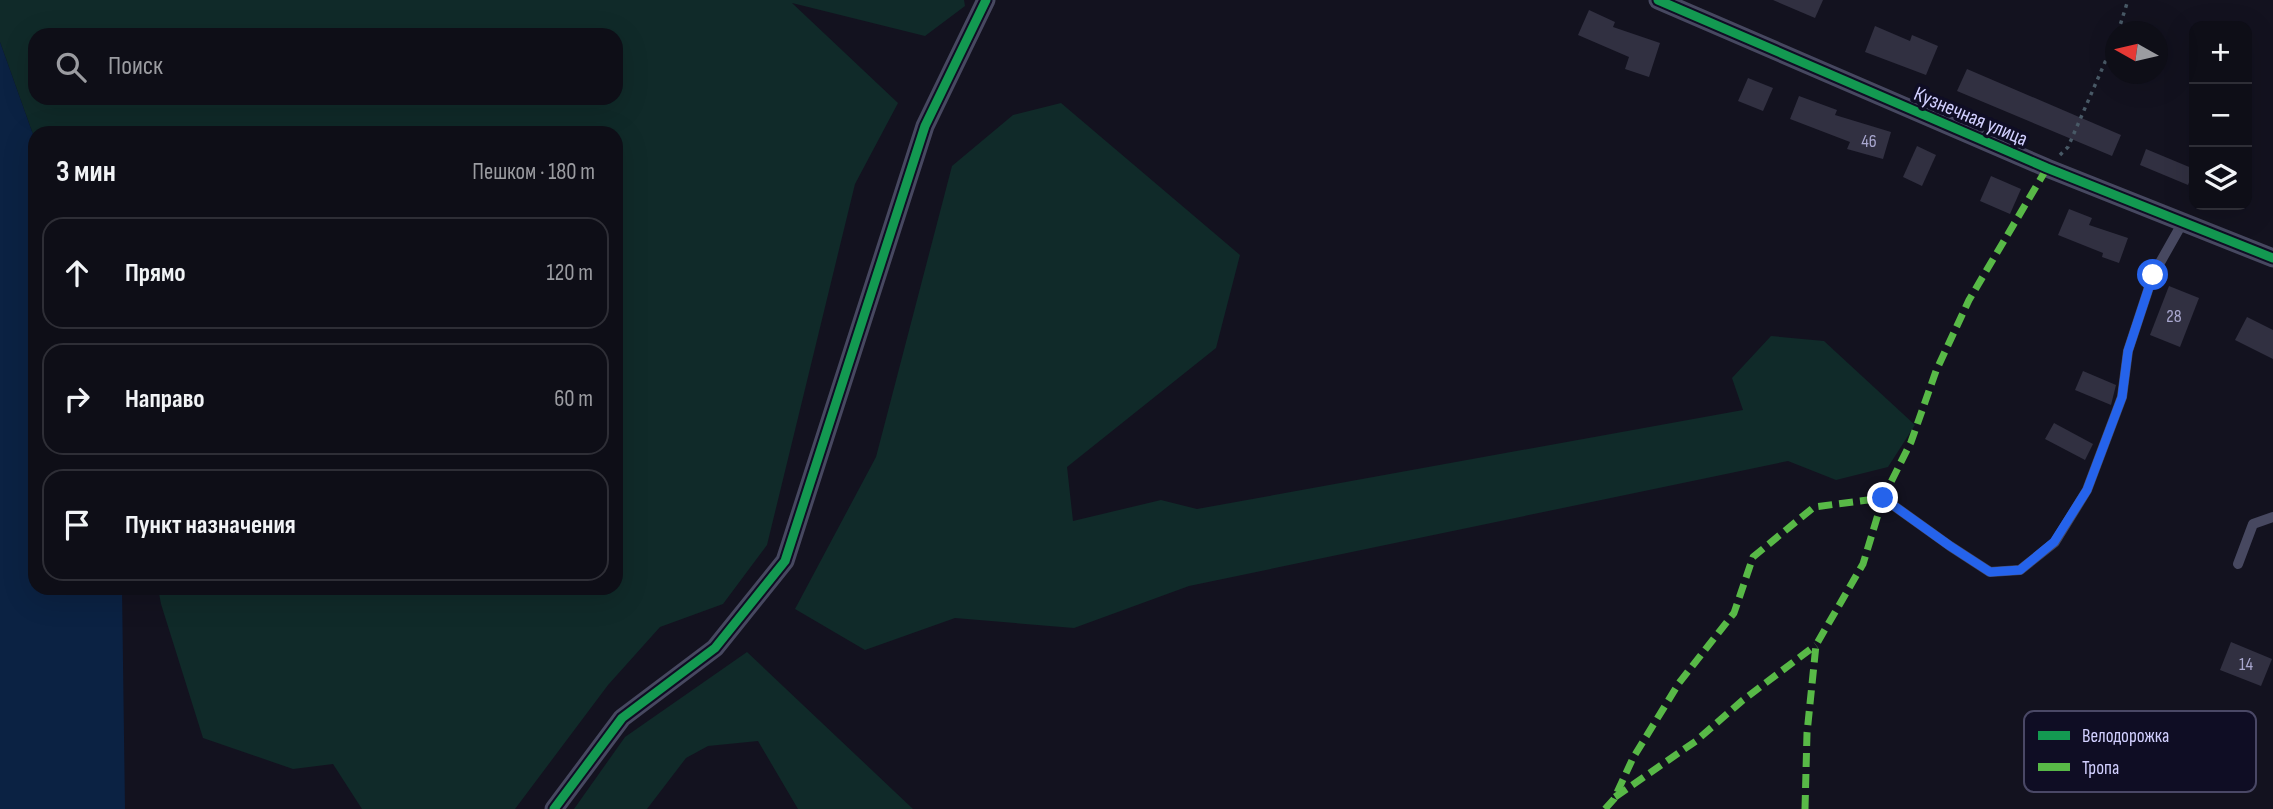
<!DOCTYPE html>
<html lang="ru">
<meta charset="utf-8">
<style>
:root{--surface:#0e0e17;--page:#171720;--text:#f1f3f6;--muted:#9b9ca1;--line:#2e2e36}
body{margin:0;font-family:"Sofia Sans Condensed",sans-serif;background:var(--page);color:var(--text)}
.controls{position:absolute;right:21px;top:21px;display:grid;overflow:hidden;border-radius:14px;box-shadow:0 7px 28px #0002}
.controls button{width:63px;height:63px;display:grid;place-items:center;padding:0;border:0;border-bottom:2px solid var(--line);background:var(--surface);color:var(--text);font:35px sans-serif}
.compass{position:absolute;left:2105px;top:21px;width:63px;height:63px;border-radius:50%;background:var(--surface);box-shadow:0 7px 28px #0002;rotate:278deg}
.stop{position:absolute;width:21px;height:21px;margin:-16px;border:5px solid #2563eb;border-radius:50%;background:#fff}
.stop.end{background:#2563eb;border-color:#fff;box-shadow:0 2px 7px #0008}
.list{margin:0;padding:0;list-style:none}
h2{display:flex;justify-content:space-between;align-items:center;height:91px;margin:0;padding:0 28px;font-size:30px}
h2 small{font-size:23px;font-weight:400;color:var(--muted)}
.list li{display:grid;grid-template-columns:46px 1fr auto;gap:21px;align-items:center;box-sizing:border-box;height:112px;margin:0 14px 14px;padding:0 14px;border:2px solid var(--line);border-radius:21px}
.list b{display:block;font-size:26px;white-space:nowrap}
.list em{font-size:23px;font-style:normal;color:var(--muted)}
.icon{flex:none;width:38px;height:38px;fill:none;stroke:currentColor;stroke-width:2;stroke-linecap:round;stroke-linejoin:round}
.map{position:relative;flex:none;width:2273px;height:809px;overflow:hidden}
.search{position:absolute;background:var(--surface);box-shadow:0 7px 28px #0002;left:28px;top:28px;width:595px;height:77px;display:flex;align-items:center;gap:18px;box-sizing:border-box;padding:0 24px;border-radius:21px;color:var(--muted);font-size:26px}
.panel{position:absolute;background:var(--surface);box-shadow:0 7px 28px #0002;left:28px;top:126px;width:595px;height:469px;border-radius:21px}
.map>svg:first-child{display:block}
</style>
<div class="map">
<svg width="2273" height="809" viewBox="0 0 2273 809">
<rect width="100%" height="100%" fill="#13121f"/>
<g fill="#102a29" fill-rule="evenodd">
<path d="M0,0H964L965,6L925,36L792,3L898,103L855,184L767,545L723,604L660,627L608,685L515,809H362L333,764L293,769L203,738L161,604L158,588H616V133H35V140L0,42ZM616,35V98H35V35Z"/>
<path d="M1061,103L1240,255L1216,348L1067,467L1073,521L1161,500L1197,509L1743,410L1732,378L1771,336L1824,341L1915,425L1888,467L1836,480L1788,461L1189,586L1074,628L955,618L865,650L795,609L876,457L952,166L1013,115Z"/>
<path d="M747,652L913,809H798L758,741L708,746L686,758L647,809H574L625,737Z"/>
</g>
<path fill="#0b2243" d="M0,42L35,140V588H122L125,809H0Z"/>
<g fill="#313041">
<path d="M1773,0H1823L1815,18Z"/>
<path d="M1589,10L1615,22L1613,27L1660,43L1649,77L1625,69L1629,57L1578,35Z"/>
<path d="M1875,26L1910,41L1912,35L1938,46L1926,75L1865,52Z"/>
<path d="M1967,69L2121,135L2112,156L1957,91Z"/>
<path d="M1748,78L1773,88L1763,111L1738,101Z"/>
<path d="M1799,96L1837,110L1835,115L1891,132L1883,159L1847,149L1850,142L1790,119Z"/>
<path d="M1917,146L1936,155L1922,186L1903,177Z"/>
<path d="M2146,149L2194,169L2188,185L2140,165Z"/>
<path d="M1991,176L2021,189L2010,214L1980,201Z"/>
<path d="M2069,209L2092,218L2089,225L2128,238L2119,263L2102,257L2103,253L2058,235Z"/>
<path d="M2169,286L2199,298L2180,347L2150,335Z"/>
<path d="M2247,317L2273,330V359L2235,340Z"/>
<path d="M2083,371L2116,385L2111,405L2075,390Z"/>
<path d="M2054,423L2093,444L2085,460L2045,439Z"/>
<path d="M2231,642L2272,659L2261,686L2220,670Z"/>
</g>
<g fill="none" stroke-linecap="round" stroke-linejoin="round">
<g stroke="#485966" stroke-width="3.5" stroke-dasharray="3.5 5" stroke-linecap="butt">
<path d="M2118,32L2128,0"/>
<path d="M2060,155L2068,147L2116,37"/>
</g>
<g stroke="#474860" stroke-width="10">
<path d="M1883,498L1950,546L1990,572L2020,570L2055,542L2087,490L2122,397L2128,351L2153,275L2183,222"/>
<path d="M2238,564L2253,524L2273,517"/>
</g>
<g stroke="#474860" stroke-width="19">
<path d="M1658,0L2047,168L2273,258"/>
<path d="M554,809L622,718L715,648L785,561L925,126L986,0"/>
</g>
<g stroke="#58b947" stroke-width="7" stroke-dasharray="14 7" stroke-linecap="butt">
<path d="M1615,797L1696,741L1743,700L1816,645"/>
<path d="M1605,809L1614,799L1633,758L1679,683L1734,613L1753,557L1814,507L1883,498L1911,442L1936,371L1969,300L2047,168"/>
<path d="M1805,809L1807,733L1816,645L1863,564L1883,498"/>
</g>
<defs>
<g id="cycleway">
<path d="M1658,0L2047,168L2273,258"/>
<path d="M554,809L622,718L715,648L785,561L925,126L986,0"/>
</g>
</defs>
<use href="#cycleway" stroke="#0f0d24" stroke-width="13"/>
<use href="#cycleway" stroke="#139951" stroke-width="9"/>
</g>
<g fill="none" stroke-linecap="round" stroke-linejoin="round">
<path stroke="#2563eb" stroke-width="9" d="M1883,498L1950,546L1990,572L2020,570L2054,542L2087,490L2122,397L2128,351L2153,275"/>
</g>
<g text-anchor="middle" stroke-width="7" stroke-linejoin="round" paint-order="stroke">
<g font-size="18" fill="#aaa8d0">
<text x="1869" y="147">46</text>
<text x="2174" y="322">28</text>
<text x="2246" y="670">14</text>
</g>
<g font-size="21" fill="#d2d0ff" stroke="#0f0d24">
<text transform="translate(1971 116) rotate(23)" y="7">Кузнечная улица</text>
</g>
</g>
<rect x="2024" y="711" width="232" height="81" rx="10" fill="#0f0d24" stroke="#4a4866" stroke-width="2"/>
<rect x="2038" y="731" width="32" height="9" fill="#139951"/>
<rect x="2038" y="763" width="32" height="8" fill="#58b947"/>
<g font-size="19" fill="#d2d0ff">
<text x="2082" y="742">Велодорожка</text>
<text x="2082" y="774">Тропа</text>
</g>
</svg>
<div class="controls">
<button>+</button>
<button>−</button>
<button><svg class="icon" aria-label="layers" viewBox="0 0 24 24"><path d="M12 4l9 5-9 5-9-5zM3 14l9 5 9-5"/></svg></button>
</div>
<svg class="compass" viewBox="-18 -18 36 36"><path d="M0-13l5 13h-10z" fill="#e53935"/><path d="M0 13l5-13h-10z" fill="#9b9ca1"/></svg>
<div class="stop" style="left:2153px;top:275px"></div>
<div class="stop end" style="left:1883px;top:498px"></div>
<div class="search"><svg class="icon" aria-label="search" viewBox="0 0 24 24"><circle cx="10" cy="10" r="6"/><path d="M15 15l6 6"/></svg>Поиск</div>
<section class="panel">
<h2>3 мин<small>Пешком · 180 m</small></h2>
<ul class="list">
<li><svg class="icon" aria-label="ahead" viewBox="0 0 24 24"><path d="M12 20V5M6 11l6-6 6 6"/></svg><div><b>Прямо</b></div><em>120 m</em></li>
<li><svg class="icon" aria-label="right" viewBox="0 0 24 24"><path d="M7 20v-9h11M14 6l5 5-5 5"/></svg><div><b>Направо</b></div><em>60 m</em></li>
<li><svg class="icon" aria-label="arrive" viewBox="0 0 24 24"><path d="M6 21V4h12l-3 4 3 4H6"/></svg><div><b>Пункт назначения</b></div></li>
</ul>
</section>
</div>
